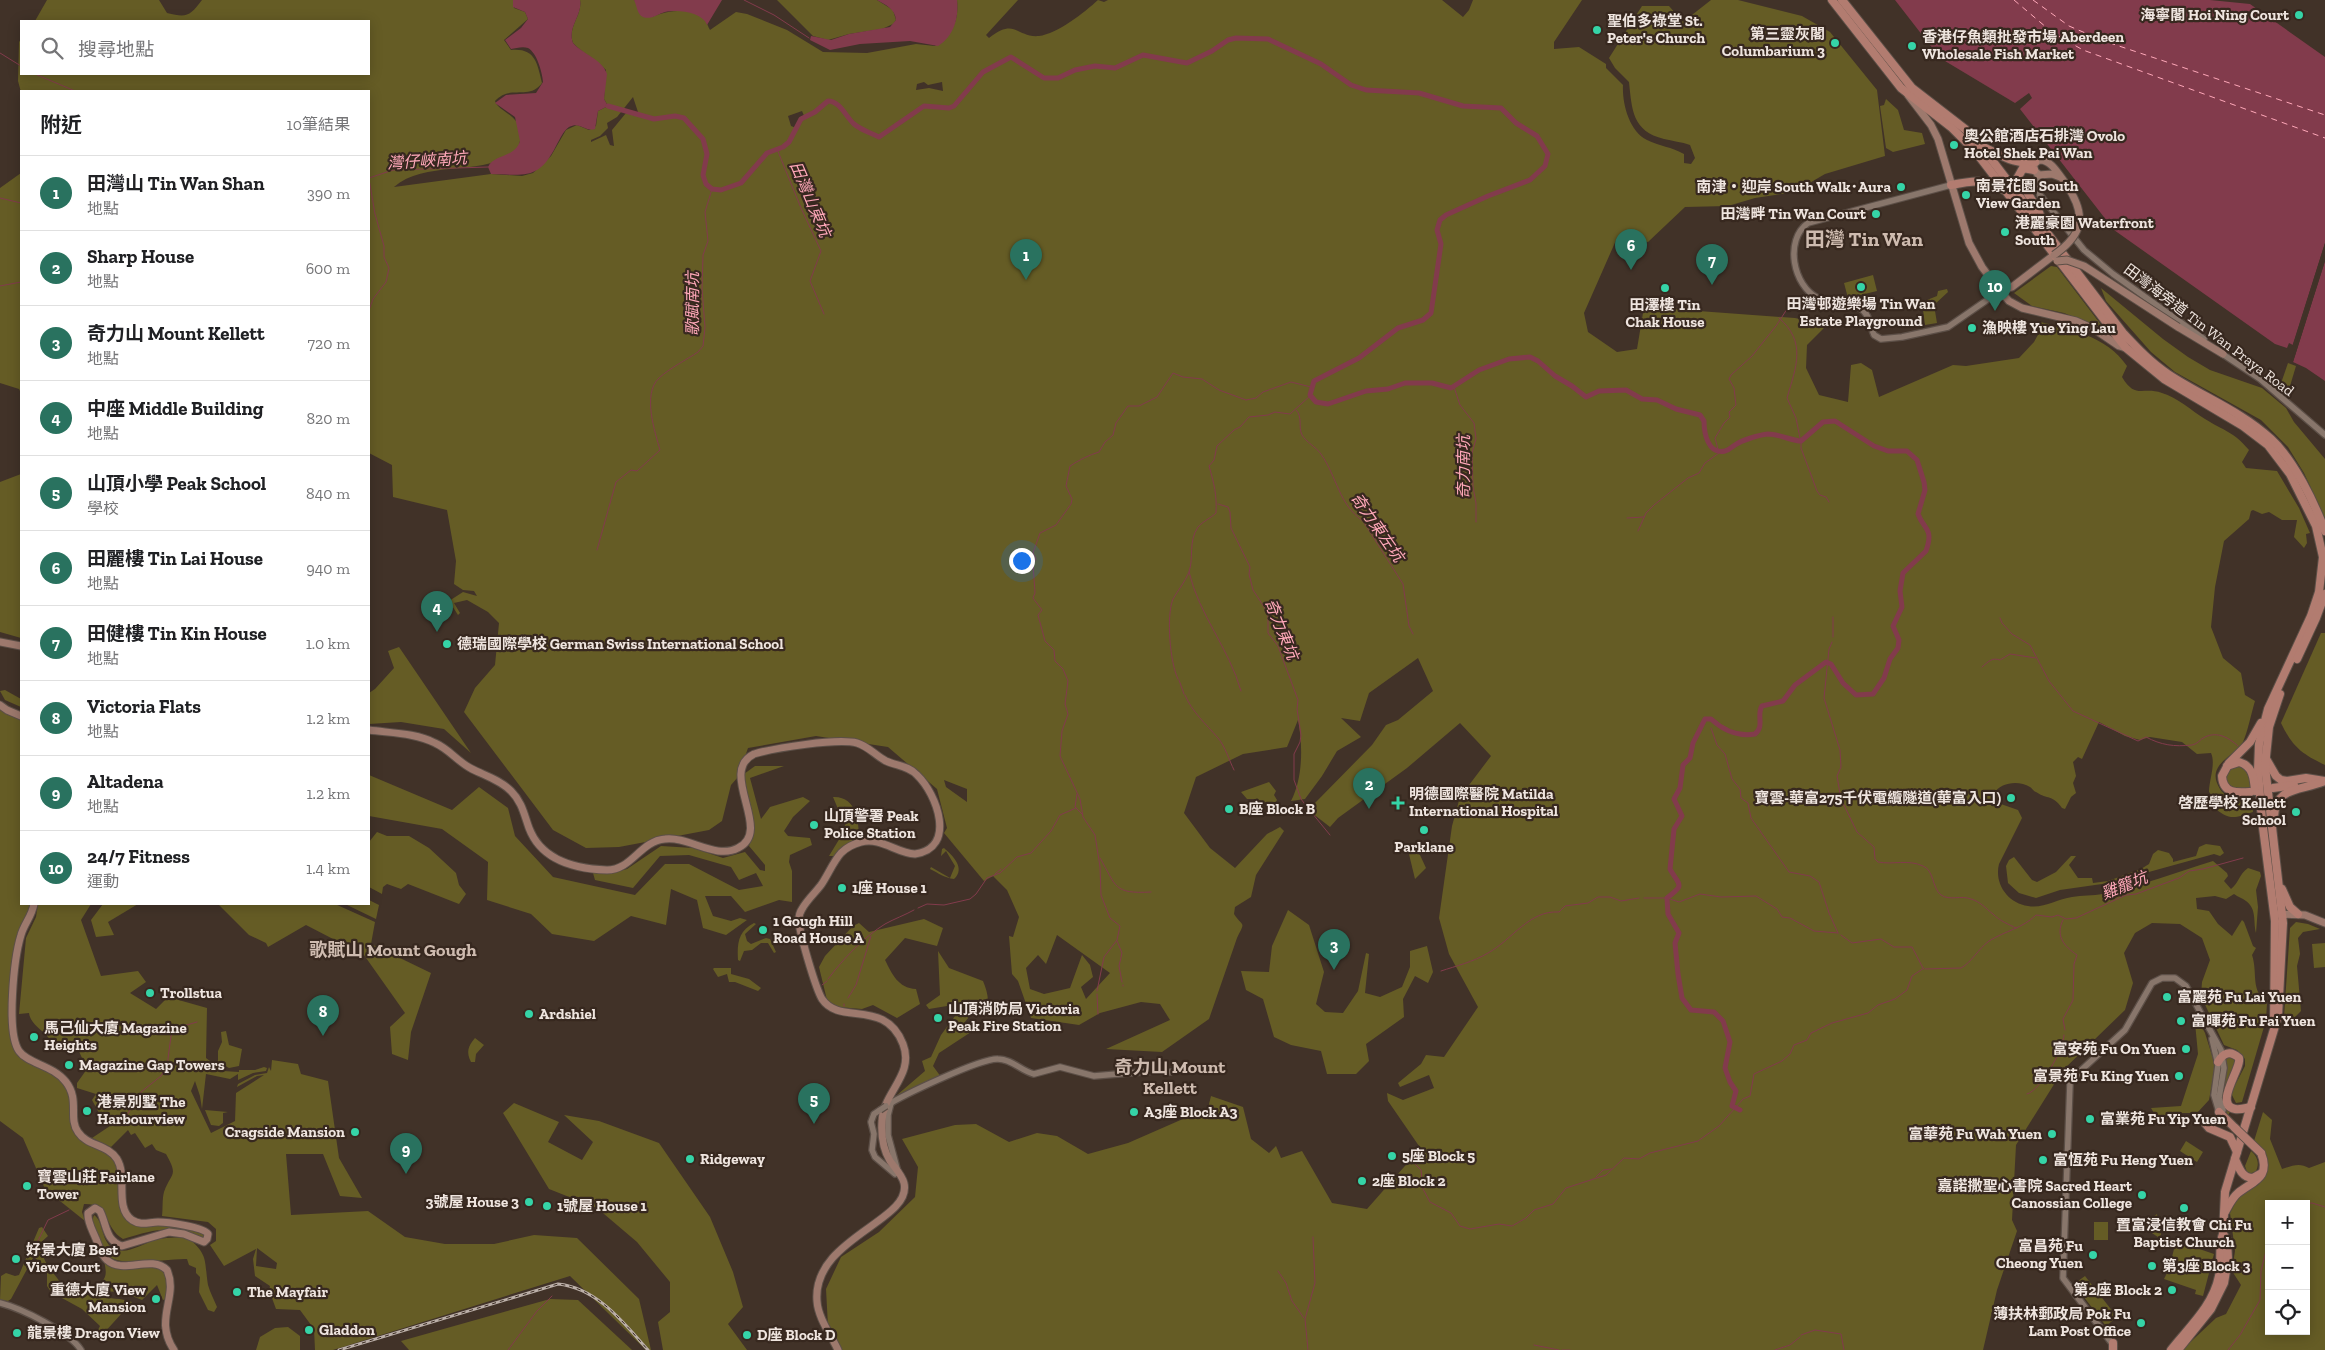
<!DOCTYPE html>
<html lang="zh-TW">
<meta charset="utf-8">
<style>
:root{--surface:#fff;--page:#f2f2f2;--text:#202124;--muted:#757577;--line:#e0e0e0;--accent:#29725f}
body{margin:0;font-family:"Zilla Slab","Noto Sans TC",serif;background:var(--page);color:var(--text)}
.controls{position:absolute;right:15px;bottom:15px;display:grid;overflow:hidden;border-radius:0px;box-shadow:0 2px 12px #0003}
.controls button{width:45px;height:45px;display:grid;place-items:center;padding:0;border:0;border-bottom:1px solid var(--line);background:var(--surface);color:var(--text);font:25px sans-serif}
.you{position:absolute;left:1021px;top:560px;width:18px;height:18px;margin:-12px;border:4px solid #fff;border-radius:50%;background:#1a73e8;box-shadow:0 0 0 8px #1a73e833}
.badge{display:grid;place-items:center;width:32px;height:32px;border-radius:50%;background:var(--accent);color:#fff;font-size:16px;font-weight:700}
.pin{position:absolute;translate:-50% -41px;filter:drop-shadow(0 1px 2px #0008)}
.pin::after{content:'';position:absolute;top:26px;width:18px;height:15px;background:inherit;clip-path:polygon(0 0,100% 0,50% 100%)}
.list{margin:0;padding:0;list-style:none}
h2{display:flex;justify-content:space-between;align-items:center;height:65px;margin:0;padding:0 20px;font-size:21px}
h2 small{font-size:16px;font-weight:400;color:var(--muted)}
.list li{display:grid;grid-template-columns:32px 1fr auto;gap:15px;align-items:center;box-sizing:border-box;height:75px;padding:0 20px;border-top:1px solid var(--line)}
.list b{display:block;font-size:19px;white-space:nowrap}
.list p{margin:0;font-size:16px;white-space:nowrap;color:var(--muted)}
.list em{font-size:16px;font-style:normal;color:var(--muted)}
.icon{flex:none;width:28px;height:28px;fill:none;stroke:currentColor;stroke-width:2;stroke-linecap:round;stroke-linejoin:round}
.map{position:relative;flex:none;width:2325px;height:1350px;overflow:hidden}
.search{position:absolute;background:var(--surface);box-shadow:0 2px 12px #0003;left:20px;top:20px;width:350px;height:55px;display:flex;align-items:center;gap:12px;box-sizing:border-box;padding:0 18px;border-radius:0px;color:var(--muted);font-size:19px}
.panel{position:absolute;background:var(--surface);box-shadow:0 2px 12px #0003;left:20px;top:90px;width:350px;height:815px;border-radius:0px}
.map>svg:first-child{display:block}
</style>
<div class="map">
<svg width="2325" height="1350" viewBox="0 0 2325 1350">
<rect width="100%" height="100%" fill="#413228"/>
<g fill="#655c25" fill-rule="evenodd">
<path d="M47,0H159L167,13C187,18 190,16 202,0H513L514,8L525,12L528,19L504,40L511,50C535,48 537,62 542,83C529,101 510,84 495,101C499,114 530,116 518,148C489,179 427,158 394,187L491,174L522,176L533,173L551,156L566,130L577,125L589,130L596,126L598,111L608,106L604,99L606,70C596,59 583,54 573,43C567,27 583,15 580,0H634L652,17C666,11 693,6 704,19C707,22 708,27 710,30L736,12L747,14L787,30L823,52L867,53L916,44L935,46C952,31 959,24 957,0H1018L986,35L989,38C1016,17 1016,38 1039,36C1057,34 1085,12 1098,0L1104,2L1108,0H1442L1463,17L1469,10L1473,0H1582L1554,42V49L1579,47L1606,64V68L1623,85C1622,103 1629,131 1647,140C1659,146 1672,147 1684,154V163L1691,164L1695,158L1690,145C1682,142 1672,141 1664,139C1632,131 1632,110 1629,82L1615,68L1609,58L1642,6H1669L1683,22L1711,0H1738L1802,16L1830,32L1877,90L1885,156L1825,174L1794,192L1755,198L1728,206L1685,207L1648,242L1617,238L1584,313L1588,332L1617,352L1637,349L1644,307L1795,318L1827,325L1807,345L1806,368L1819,395L1848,402L1851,365L1861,363L1872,370L1879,397L1953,365L1966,366L2019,358L2034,342L2039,333L2035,321C2068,328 2107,336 2127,366L2122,377C2136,400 2142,386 2162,393C2177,397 2192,411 2205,419C2224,431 2233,431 2249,450L2242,462L2246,468L2277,471L2299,508L2310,533L2306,534L2307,543L2304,548L2294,537L2297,520H2282L2269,512L2262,514L2253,510L2251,511L2249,519L2224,541L2215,587L2211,627L2223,658L2241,673L2245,695L2255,701C2252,711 2247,734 2243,742C2236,756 2204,764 2220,789C2227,800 2239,799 2251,798L2253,812C2233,819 2229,820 2213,807L2215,799L2209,792C2209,780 2216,764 2211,753L2197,754L2182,742L2150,737L2140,740L2125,736L2099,722L2082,759L2078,757L2073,762L2076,776L2073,783L2076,793L2071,797L2065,809L2062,808C2052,794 2048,800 2036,792C2033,791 2032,788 2030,787C2019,780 2001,782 1994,793L1998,803L2018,810L2022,818L1999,864C1994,884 2008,903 2028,906C2043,909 2057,899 2072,897C2082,895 2093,896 2103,894C2140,886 2177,872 2213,861L2227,873L2228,876L2224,881L2231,889C2239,883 2239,874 2248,868L2260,872L2261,876L2256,890L2258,907L2256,933C2253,921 2257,909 2246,901C2242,898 2238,897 2234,894L2226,899L2215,896L2196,898L2197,909L2209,911L2218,924L2232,936L2242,920L2244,922L2253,946L2256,948L2252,955C2258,973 2250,990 2267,1003L2266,1020L2242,1102L2236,1103L2231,1093L2245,1066V1059L2237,1050L2224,1045L2201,996L2202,982L2210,960L2202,938L2180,924L2152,923L2135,933L2124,953L2133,983L2125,1010L2063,1070L2016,1145L2012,1220L2017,1231L1997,1290L1983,1350H842L828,1326L826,1289L841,1257L879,1232L915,1197L918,1167L902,1139L955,1125L976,1124L1009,1142L1037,1133L1057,1136L1088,1154L1128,1143L1208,1108L1211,1096L1243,1107L1251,1139L1269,1153L1276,1146L1281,1158L1302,1151L1332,1203L1367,1209L1419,1150V1146L1388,1101L1387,1093L1403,1100L1434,1088L1429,1075L1400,1087L1398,1083L1421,1064L1426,1055L1444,1057L1478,1007L1449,954L1439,918L1452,826L1460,797L1491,756L1460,723L1407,768L1338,818L1330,827L1312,813L1315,803L1372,745L1386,725L1398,720L1433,691L1418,658L1369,693L1360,721L1341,718L1361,737L1337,751L1322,776L1305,799L1291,801C1303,778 1303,745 1298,720L1287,747L1243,754L1196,777L1184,813L1210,848L1235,868L1267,834L1280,827L1284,831L1256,875L1251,897L1235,907L1234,914C1243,928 1246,920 1237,938L1209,1019L1162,1052L1106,1049L1170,1020L1160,1004L1141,1002L1100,1013L1079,1025L1031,1018L1018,981L1012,974L1009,936L1013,937L1019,917L1007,890L993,876L984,881L944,833L947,828L937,789L888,747L816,736L748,748L738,777L731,785L722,821L709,830L619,847L586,848L553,830L464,712L475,688L495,665L499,623L488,612L467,600L454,603L460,613L458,615L449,601L463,592L477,596L474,591L463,590L454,584L456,561L447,510L393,497L392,465L369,453V91L21,92L18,81L19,42L21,39V74H369V21H35ZM924,82L928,85L942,82L943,91L929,88L916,90L917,84ZM633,97L638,112L636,116L626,113L612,130L614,146L610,145L606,135L591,142V140L600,136L608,128L607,123L617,117ZM802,111L805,118L796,128L791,126L788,116ZM944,780L967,789V802L946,787ZM1057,935L1110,973L1086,999L1081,987L1093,977L1090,965L1082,955L1070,988L1044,994L1030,989L1026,968L1038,955L1046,964Z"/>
<path d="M777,0H877L893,10L896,20L893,24L882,29L849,34L828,40L813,36Z"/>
<path d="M1886,99L1898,110L1904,130L1922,133L1925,144L1893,152L1886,148L1880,106L1884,105Z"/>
<path d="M21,173V393L19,389L0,383V188Z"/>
<path d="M2051,266L2057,267L2105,330L2064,313L2032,306L2014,293Z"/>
<path d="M1873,275L1877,291L1848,298L1844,283Z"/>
<path d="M2101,288L2163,339L2188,357L2210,370L2262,388L2286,408L2294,422L2325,459V518L2304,473L2288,447L2261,420L2175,372L2151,352L2106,301Z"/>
<path d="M1947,289L1948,292L1934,305L1937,323L1925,325L1922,302L1937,296L1938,291Z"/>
<path d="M2288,363L2296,366L2287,396L2279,389Z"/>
<path d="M21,474V638L0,632V482Z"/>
<path d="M2321,633H2325V765C2301,754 2292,746 2281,723Z"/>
<path d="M399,647L471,753L444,729L401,722L369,724V693L375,689L394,668L388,651Z"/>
<path d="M5,690L21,699V707L5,700L0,691Z"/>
<path d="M0,708L21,719V904H30L11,994L14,1047C34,1059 66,1069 70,1095C72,1108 68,1121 74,1133C82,1146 102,1147 112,1158C122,1169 117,1190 120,1203C122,1209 126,1215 129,1220L205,1230V1239C171,1224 157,1229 123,1239C104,1228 110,1203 84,1204L82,1212L85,1221L45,1189L23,1138L0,1121Z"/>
<path d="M2239,765L2249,771L2253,789L2240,791L2228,786L2226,774L2231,768Z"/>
<path d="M755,766H784L750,778L761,819L770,807L803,797L810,801L793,817L784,831L788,836L810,838L812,845L790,855L789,862L792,871V902L779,900L745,912L731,896H705L713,916L731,921L740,918L747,920L726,935L703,928L697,900L671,889L666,925L631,916L594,941L552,934L531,914L487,900L488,862L442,829L369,816V775L452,810L479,787L508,808L515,836L553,877L635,895L665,864H689L739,890L763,886L756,873L739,880L731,867L689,855L660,856L633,888L595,880L593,873H612L627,869L661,846L693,848L723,858L745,852L760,870L765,871V865L749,846L754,831L744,774Z"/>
<path d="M1269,782L1276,791L1274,795L1277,800L1273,807L1257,799H1247L1241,792Z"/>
<path d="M833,797C857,796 859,822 859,841L837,856H829L846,828Z"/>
<path d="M377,832L387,836H409L429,848L456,873L459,885L466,894L459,904L408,884L401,889L387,884L383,887L382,894L369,887V842Z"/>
<path d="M2206,844L2220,846L2224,853L2220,856L2214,854L2109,883L2060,890L2036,898L2019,893L2008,883L2006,866L2009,860L2014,857L2032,880L2037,882L2056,872L2071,856H2076L2069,865L2078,878H2092L2093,883L2108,881L2141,869L2149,864L2153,854L2158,850L2169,853L2173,859V862L2196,856L2199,847Z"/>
<path d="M1407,846L1420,855L1426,868L1415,879Z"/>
<path d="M944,848C952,855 966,868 954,879C945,878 938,873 930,869L931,867L950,878L955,866L946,851L941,856L942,849Z"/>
<path d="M369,900L379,905L376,919L345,904H369Z"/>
<path d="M38,904H91L81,920L101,976L138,971L146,982L130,993L156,1009L168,997L207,1008L206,1058L223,1071L239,1072V1070H255L264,1067L267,1068L266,1071L253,1073L238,1080V1074L230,1079L206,1074L202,1109L200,1096L195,1081L191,1091L211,1133L235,1121L236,1093L264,1075L257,1076L237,1087L238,1084L255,1075L267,1073L269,1067L271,1071L272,1060L298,1064L301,1074L328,1081L339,1158L362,1198L340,1196L323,1154H286L291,1215L368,1211L405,1237L445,1244H494L534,1235L577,1238L639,1299L651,1350H646L570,1276L333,1350H315L314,1329L300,1310L276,1309L269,1290L270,1286L255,1276L253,1259L256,1249L224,1266L210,1245L216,1241V1229L208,1222L162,1216C163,1209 162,1199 164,1192C171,1172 179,1177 166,1154L156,1150L152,1144L145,1148L135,1133L131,1135L128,1130L111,1147L92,1138L119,1120L114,1117L109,1119L99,1113L92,1100L96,1094L77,1088V1083L87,1069L77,1047L62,1042L55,1047L47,1048L48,1037C41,1029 30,1023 29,1013L19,1014L26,938L36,917ZM257,1248L277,1263L276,1269L256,1266Z"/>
<path d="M103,904H138L108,922L114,935L96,937L91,920Z"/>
<path d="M218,904H335L375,922L371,944L431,973L411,1032L408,1060L392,1054L390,1027L405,1013L364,955L306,925L268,947L266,943L249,935Z"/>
<path d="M1288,910L1309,925L1324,972L1316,1004L1325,1012L1343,1013L1358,991L1366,953L1369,954L1365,993L1380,997L1402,987L1410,967V951L1427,946L1433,972L1428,983L1415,976L1403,999L1404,1017L1366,1044L1369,1061L1356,1074H1327L1321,1051L1291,1045L1274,1037L1263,999L1246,990L1241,971L1269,972L1272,946Z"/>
<path d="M924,919L943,928L937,946L905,938L885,960C892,974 898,988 916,989L920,1004L897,1018L873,1005L862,1009L838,1007L827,1000L819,967L825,956L853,926L859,923L869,932Z"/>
<path d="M2296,922L2308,924L2320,929L2303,932L2298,938L2300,954L2297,966L2301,1011L2290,1022L2284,1017L2290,928Z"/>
<path d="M754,923L756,924L745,934L747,941L751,944L766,938L770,939L776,952L774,953L768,943H761L752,950L744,951L740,961L738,960C737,944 738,931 754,923Z"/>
<path d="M2325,943V967L2314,968L2312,944Z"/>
<path d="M938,951L949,968L983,981C988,993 991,1005 983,1016L974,1011L964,1023L971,1032L939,1053L933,1066L941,1077C926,1080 913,1089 897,1095L925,1071L922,1061L931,1057L941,1035L955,1016L947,1006L929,1009L926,1005L940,995Z"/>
<path d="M714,968H731V974L749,979L761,988L758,991L735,982H729L727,974L718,977L713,969Z"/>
<path d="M2194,1012L2205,1033L2214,1062V1073L2209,1100L2197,1113H2178L2159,1122L2151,1108L2181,1106L2198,1054Z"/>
<path d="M226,1031L229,1045L242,1049L239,1066L229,1068L218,1062V1051L222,1042L221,1032Z"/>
<path d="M475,1038L484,1045L476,1054L475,1062H471C466,1052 468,1046 475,1038Z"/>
<path d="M2224,1056L2233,1058L2237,1064C2228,1079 2217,1096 2230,1112L2228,1115L2222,1102Z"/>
<path d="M514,1103L559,1122L548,1142L582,1160L593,1142L564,1115L599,1121L659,1143L710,1217L733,1272L743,1307L728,1324L747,1350H663L658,1322L670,1312V1282L637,1242L597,1208L549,1189L503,1113Z"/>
<path d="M205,1110L228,1112L223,1113V1123L219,1126L211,1125Z"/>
<path d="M2263,1112L2272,1120L2270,1139L2282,1169C2292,1166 2299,1162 2309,1168L2325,1162V1350H2182L2216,1318L2226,1314L2241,1285L2232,1271L2235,1251L2230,1213L2239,1196L2258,1185L2264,1178L2267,1169L2264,1152L2254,1141ZM2269,1204H2306V1331H2269Z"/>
<path d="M2186,1141L2203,1152L2197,1162L2180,1151Z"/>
<path d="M2251,1151C2257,1156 2260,1163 2256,1171L2250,1174L2247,1172L2245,1166Z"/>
<path d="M2157,1214L2161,1235L2158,1237L2141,1226Z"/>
<path d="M94,1215C103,1221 101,1237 110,1246C123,1258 141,1244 155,1240C165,1237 176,1238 187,1237C209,1255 204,1260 208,1285C210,1292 214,1300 217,1307L214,1312L208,1310L199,1292L200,1277L196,1273V1268L189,1265L187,1259C168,1258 118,1269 106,1254C99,1245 96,1231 92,1221Z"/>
<rect x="2094" y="1222" width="14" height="18"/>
<path d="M42,1227L48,1236L38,1245L47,1265L64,1287L71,1284C93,1304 108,1294 132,1302L103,1334L97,1332L100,1326L82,1309L51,1292L47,1286V1268L35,1258H33L11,1299L8,1301L0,1300L1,1276L6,1273L15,1276L19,1275L39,1228Z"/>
<path d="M2176,1241L2214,1254L2203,1296L2195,1294L2196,1290L2164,1279L2168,1271L2182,1273L2183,1269L2174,1266L2171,1261Z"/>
<path d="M104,1261C120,1272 139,1268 158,1267L167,1276L166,1299L163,1300L157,1285L142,1300L122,1292L98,1291L97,1287C107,1278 107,1274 104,1261Z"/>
<path d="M2085,1276L2117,1317L2106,1326L2074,1284Z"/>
<path d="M550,1299L578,1300L632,1350H409L401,1341Z"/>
<path d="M288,1327L300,1336V1350H256L260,1337L275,1328Z"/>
</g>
<g fill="#823b4c">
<path d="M513,0H580C583,15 567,27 573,43C584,55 602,59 607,74L604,99L608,106L598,111L595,129C585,132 580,121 569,127C563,131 560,139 556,146C539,180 525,175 491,174L488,167C494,154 515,158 520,141L515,117L495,103L506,95L536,93L543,82C542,72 537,53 528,48C523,46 516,48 511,49L505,40L521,28L528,19L525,12L513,7Z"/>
<path d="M634,0H722L707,25C703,12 677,9 665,12C658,14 651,20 643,17C637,14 637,6 634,0Z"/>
<path d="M877,0H957C959,18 954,36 938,46L910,41L860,44L830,50L810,40L811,36L831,40L849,34L890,27L896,20C895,8 885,5 877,0Z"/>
<path d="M1895,0H2210L2250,4L2325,57V243L2293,345L2289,343L2287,348L2275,344L2114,230L2020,109L2032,98L2029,93L2015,103L1940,58Z"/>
<path d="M2325,261V381L2306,368L2293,362Z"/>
</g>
<g fill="#413228">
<path d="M2325,243V251L2295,346L2292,347Z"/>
<path d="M2325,258V261L2293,362L2291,361L2323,260Z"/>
</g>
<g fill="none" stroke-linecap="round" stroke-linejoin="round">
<g stroke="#823b4c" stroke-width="1">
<path d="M744,0L774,15L809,38"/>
<path d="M0,53L21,66"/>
<path d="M35,74L75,91"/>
<path d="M113,91H116"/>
<path d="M777,149L801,208L821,251L810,281L824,314"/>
<path d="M369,178L393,170L488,167"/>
<path d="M369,179L375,214L384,246V257L389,268L386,282L373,299L369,310"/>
<path d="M0,198L21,203"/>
<path d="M0,286L21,282"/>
<path d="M1779,318C1807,342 1796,367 1787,398L1796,418L1800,438"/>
<path d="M1454,387L1460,405L1474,423L1476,439L1472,453L1473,487L1476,503V522"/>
<path d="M1296,410C1303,417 1298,427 1302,435C1306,442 1316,447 1321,454C1337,477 1339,505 1363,521L1403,584L1409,626L1413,634"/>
<path d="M1801,441V448L1817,491L1820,495L1826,497L1829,502"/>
<path d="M1218,504L1228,507L1230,512L1231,528L1250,567L1249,574L1253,590L1268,613V633L1278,646L1298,700L1297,709L1301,735L1300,742L1294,754V780L1301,799L1310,811"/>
<path d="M1627,518L1644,517"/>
<path d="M1638,531L1646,513L1654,505L1688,478L1699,473L1705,463L1719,453L1715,438L1724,423L1730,417L1729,412L1736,405L1734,388L1729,379L1731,375L1752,356L1776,326L1789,306L1802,298"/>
<path d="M597,550L616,482L631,470L637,471L660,450C655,432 642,394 659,378C670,368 686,360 698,352L703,346L705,327L702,289L703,255L708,241L705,212L712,189"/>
<path d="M1189,572C1199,615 1229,648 1241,691"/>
<path d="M1833,617V637"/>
<path d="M2000,618L2002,623L2012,634L2030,645L2049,681L2073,711L2138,741L2146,737C2161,745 2174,747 2192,745C2198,744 2200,739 2205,737C2218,731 2229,738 2238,746"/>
<path d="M1832,642L1829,649L1824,698L1840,750L1841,767L1837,776L1841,799L1857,832L1874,847L1875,859L1878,862C1893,865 1908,859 1923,866C1934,870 1932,888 1941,895C1950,901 1961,895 1971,899C1981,902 1985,908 1993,914C2000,921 2008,924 2016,928"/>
<path d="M1982,667C1988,662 1992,657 2000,660L2010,654L2036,658"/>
<path d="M1178,679C1170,663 1166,616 1173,599C1178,590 1185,582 1189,572C1194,557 1188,542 1198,527C1203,521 1211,518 1216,513C1217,495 1214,483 1209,466L1214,460L1217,446L1234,430L1240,427L1249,417L1268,415L1275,412L1290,414L1311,395"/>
<path d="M1179,680L1184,694"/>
<path d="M1185,695C1192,712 1206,724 1218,738C1225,746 1229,760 1234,770"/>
<path d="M1711,728L1717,745L1725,754L1732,779L1740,789L1741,798L1748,803L1751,818L1789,872L1810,876L1819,882L1829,913L1838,933"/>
<path d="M1077,794L1075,807L1082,814"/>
<path d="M1312,813L1330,835"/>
<path d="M1100,858C1117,887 1113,894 1151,892"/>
<path d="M995,874L1001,869"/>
<path d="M1644,898H1667L1679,902L1700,894L1721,897L1756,896L1777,909L1782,917L1790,918L1814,931L1838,933"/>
<path d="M918,908L927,904L944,905L970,899L976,894L987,878L1000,873L1017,857L1031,853L1051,831L1060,815L1076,808"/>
<path d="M2063,920C2055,936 2064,946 2077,955L2074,964L2073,1000L2063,1019L2065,1030"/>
<path d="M1841,935L1852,943L1881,939L1894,947H1912L1923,968"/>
<path d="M1117,941L1122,953L1119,966L1122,982"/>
<path d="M1925,969L1961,968C1972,962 1978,949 1989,941C2005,931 2023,928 2036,915L2052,917L2058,915L2066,919L2076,918L2126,895L2136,894L2179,878L2189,871L2203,869L2243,858"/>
<path d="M1441,971C1456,966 1473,962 1488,953C1512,940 1529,910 1559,912L1565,906L1588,903L1598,897H1610L1621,901L1639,898"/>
<path d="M828,979C843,959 864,937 885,924C894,919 905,915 914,910"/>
<path d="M822,985L827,981"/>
<path d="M1123,985V986"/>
<path d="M1097,991L1104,957L1117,940L1120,926L1110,918L1101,895L1100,867L1095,835L1083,817L1080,799L1060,756L1062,731L1068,714L1065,704L1068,681L1063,669L1055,661L1054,650L1045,641L1038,615L1042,610L1033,598L1035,593L1033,563L1036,559L1033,553L1040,533L1056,525L1071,504L1072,499L1066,486L1070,466C1079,460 1089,455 1099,452L1105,442L1113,435L1116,423L1128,406H1139L1157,397L1173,373L1183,377L1202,379L1219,390L1246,400L1256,398L1263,392L1291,382L1311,387"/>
<path d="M1097,994L1098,1014"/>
<path d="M848,998L856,985L871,936"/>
<path d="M844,1006V1004"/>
<path d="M2027,1094C2040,1091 2064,1049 2064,1035"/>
<path d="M127,1115L141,1092L161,1076L167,1066L171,1036L180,1027L197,1022"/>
<path d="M1408,1156L1412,1160"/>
<path d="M1414,1163L1421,1170L1423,1189L1430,1202L1451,1213L1460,1226L1470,1229L1499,1224L1512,1226L1526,1218L1534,1210L1553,1204L1566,1188L1606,1175L1624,1158L1639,1159L1650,1153L1698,1141L1719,1126L1743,1099L1750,1096L1754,1074L1782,1061L1790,1054L1794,1045L1807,1040L1811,1033L1832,1023L1868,1013L1878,1005L1895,999L1907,990L1912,976L1924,968"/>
<path d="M1596,1177L1603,1170L1611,1169"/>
<path d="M2302,1204L2312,1203L2325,1207"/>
<path d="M35,1247L48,1220L69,1210"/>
<path d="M1278,1271L1286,1283L1292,1301L1304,1318"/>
<path d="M1801,1335L1815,1330L1841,1334L1844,1350"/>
<path d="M1534,1345L1559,1350"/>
<path d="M508,1350L537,1311L552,1296"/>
<path d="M1308,1350L1305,1319L1315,1283L1313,1237"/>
<path d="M1562,1350H1570"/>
<path d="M1775,1350L1790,1345L1800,1337"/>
<path d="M2228,1350L2240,1335L2260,1300L2261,1271L2269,1239"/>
</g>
<path stroke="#823b4c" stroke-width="5" d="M608,106L654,119L675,116L684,118L703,139L707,154L703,175L706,184L712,189L721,190L741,183L767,153L783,147L789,142L801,119L815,112L828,101C840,101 846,117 854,124C861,130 871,133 879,137L924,106L949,108L954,106L983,72L1011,57L1044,78H1058L1075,70L1095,66L1115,68L1143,55L1187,63L1212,51L1228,40L1236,38L1268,39L1321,64L1351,85L1366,90L1419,93L1463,106L1501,108L1516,123L1537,136L1548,154L1545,166L1530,180L1488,196L1446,215L1440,220L1437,230L1441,244L1431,313L1423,320L1398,328L1359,358L1314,381L1310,395L1316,402L1328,404L1366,391L1388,389L1405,383H1432L1451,388L1479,370L1509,359L1530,357L1538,361L1555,376L1572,386L1586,397L1599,391L1626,390L1642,399L1657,400L1676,409L1700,415L1704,421C1704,433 1708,455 1725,451C1730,450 1731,447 1735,445C1742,440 1759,435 1768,434C1779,434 1792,441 1801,441L1823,422L1835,421L1874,446L1888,451H1907L1917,460L1924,482L1925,490L1918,514C1924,530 1934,528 1926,551L1903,573L1900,591L1902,607L1893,626L1899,640L1898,648L1890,659L1884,678L1873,694L1856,695L1843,683L1831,664L1826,662L1795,685L1783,701L1762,706C1756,715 1765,726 1755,734C1738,737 1723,730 1711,719H1705L1693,743L1690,758L1683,765L1680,788L1674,799L1682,816L1674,829L1670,869C1680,887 1685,884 1667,898L1668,914L1679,933L1675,943L1678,974L1682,998L1691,1010L1714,1012L1723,1021L1730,1042L1725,1068L1730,1082L1736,1091L1732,1106L1740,1110"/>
<g stroke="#ffa8b9" stroke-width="1" stroke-dasharray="6 5" stroke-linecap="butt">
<path d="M2014,0L2053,33L2083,50L2325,138"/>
<path d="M2033,0L2069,26L2104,41L2325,115"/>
</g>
<defs>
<g id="tertiary">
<path d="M2037,174L2040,195L2084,250L2113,274L2204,339"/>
<path d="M1951,185L1808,223C1784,240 1793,286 1818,298C1831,304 1848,301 1860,308C1870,314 1870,326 1874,335L1881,339L1902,337L1948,327L2000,291"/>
<path d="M2221,353L2260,379L2325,435"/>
<path d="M2212,1039L2218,1065L2214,1095L2219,1112"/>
<path d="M891,1103L888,1115V1135L898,1172"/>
<path d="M886,1106C903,1095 981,1058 998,1059C1012,1059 1021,1071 1034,1074L1060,1067L1094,1076L1154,1071L1170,1072"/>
<path d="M880,1110L874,1114L871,1122L874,1134L872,1150L875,1157L895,1174"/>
<path d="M0,1303C20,1308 70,1332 81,1350"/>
<path d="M2114,1346L2063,1278L2070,1083L2077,1074L2125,1030L2152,983L2162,978H2175L2186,986L2221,1050L2224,1068L2219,1098L2223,1110"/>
</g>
<g id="secondary">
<path d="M1908,95L1931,125L1938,139L1969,243L1982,267L2000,291L2009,301L2022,308L2076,321L2094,329L2119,346L2126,348"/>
<path d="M2060,177L2052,174L2039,175L2034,170V164L2039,160C2051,159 2059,175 2066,184"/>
<path d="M2000,291L2012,287L2054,255"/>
<path d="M2178,327L2223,354"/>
<path d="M0,642L21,646"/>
<path d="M0,705L7,710L21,716"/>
<path d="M369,730C390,733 416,733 435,743C449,749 458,762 472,769C486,776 500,780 511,791C522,802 524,814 529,828C541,860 575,869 607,870C632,870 640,841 665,839C688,836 716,860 738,848C774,831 717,772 754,754C775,748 837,738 857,743C868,746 876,756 886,761C897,766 909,766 917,775C937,794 957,848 915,854C896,853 881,837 861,842C853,844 847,847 841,853C833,862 828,875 821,885C815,893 807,900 802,909C800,912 799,916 799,919C798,930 816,989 822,999C840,1026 885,998 903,1044C915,1075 883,1092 882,1121C881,1135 883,1149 890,1161C895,1168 902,1175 904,1183C913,1221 812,1238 817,1301C818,1318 831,1335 838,1350"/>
<path d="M34,904C32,916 24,924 21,935C14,958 6,1032 19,1051C28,1064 53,1065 66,1082C80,1100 68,1118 78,1132C87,1146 107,1144 117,1159C128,1177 114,1207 132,1220C141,1226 149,1222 158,1222C167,1222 204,1227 208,1234L207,1239L204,1242L184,1234L169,1232L122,1246C105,1240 107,1225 100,1211L95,1208L88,1213C87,1222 93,1231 96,1239C99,1246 101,1255 107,1260C123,1275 151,1254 167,1270C179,1297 153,1319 174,1350"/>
<path d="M2277,914L2305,915L2325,923"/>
</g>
<g id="primary">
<path d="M1832,0L1901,88L1951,127L1975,151L2126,348L2164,379L2243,426L2268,445L2290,474L2316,526L2323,557L2319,592L2311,616L2268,709L2259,744L2258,771L2262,820L2275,921L2274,1026"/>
<path d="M1842,0L1912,88L1965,129L1982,147L2123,333C2137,348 2151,363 2168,374C2201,396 2241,411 2271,439C2294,460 2314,502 2325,531"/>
<path d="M1983,147C1999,154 2017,166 2035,162"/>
<path d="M2034,170L2023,168L2018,177L2039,212L2043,224"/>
<path d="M1951,185C1976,180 1981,179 2004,190"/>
<path d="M2297,659L2316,618L2325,594"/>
<path d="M2265,757L2276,776L2281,780L2287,781L2306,778L2325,781"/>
<path d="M2227,766L2239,762C2253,766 2254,778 2255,791"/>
<path d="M2273,788L2294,785"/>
<path d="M2250,792C2237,793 2223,794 2222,776L2229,763L2250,742L2261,723"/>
<path d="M2274,817C2275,786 2301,791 2325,781"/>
<path d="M2282,889L2290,907L2298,914"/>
<path d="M2218,1062C2223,1053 2230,1050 2239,1058C2242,1068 2213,1105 2235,1109C2240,1110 2246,1108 2251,1107"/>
<path d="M2219,1112L2235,1128"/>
<path d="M2204,1122L2209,1128L2230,1137L2237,1152"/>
<path d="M2235,1159C2239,1168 2242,1178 2253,1178L2260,1174"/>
<path d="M2225,1212C2229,1205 2232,1198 2238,1193C2253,1181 2271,1178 2261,1153"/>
<path d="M2113,1343V1350"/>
<path d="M2171,1350C2189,1327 2213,1306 2219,1276C2222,1262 2218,1246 2223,1234"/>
<path d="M2178,1350L2211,1309L2224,1283L2228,1259L2227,1240L2223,1234L2225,1192L2278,1016L2283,923L2265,766L2269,727L2280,694"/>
</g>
</defs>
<use href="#tertiary" stroke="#5c4f47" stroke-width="8"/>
<use href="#secondary" stroke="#5c4f47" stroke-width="9"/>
<use href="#primary" stroke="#5c4f47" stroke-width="10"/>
<use href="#tertiary" stroke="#88766b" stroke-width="5.5"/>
<use href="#secondary" stroke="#9d796d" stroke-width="7"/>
<use href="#primary" stroke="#b27c70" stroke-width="8"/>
<defs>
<path id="rail" d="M339,1350L558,1284C597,1288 623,1322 648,1350"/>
</defs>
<use href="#rail" stroke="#bbafa8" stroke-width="3"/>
<use href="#rail" stroke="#37281f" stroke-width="1" stroke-dasharray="4" stroke-linecap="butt"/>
<defs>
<path id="tertiary-bridge" d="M880,1110L886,1106"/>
<g id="secondary-bridge">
<path d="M2054,255C2084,234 2087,215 2066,184"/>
<path d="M2057,261L2067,260L2084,266L2178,327"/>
</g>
<path id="primary-bridge" d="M2235,1128L2261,1153"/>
</defs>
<use href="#tertiary-bridge" stroke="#5c4f47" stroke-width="8" stroke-linecap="butt"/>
<use href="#secondary-bridge" stroke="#5c4f47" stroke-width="9" stroke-linecap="butt"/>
<use href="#primary-bridge" stroke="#5c4f47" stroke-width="10" stroke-linecap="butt"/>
<use href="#tertiary-bridge" stroke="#88766b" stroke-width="5.5"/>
<use href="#secondary-bridge" stroke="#9d796d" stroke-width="7"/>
<use href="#primary-bridge" stroke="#b27c70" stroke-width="8"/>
</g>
<g fill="#35d4a7" stroke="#37281f" stroke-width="2">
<circle cx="2299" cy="15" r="5"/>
<circle cx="1597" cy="30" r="5"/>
<circle cx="1835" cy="43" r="5"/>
<circle cx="1912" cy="46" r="5"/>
<circle cx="1954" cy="145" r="5"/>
<circle cx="1901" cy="187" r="5"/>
<circle cx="1966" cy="195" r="5"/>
<circle cx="1876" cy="214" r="5"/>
<circle cx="2005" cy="232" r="5"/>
<circle cx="1861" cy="287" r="5"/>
<circle cx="1665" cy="288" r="5"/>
<circle cx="1972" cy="328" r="5"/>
<circle cx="447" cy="644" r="5"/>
<circle cx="2011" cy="798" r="5"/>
<path d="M1395.5 795.5h5v5h5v5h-5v5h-5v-5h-5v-5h5z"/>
<circle cx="1229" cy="809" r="5"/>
<circle cx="2296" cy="812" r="5"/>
<circle cx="814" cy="825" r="5"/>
<circle cx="1424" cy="830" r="5"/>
<circle cx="842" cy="888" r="5"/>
<circle cx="763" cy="930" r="5"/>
<circle cx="150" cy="993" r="5"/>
<circle cx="2167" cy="997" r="5"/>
<circle cx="529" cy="1014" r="5"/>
<circle cx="938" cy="1018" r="5"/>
<circle cx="2181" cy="1021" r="5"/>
<circle cx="34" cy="1037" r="5"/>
<circle cx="2186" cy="1049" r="5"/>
<circle cx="69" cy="1065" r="5"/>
<circle cx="2179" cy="1076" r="5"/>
<circle cx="87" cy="1111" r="5"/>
<circle cx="1134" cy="1112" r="5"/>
<circle cx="2090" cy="1119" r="5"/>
<circle cx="355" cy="1132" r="5"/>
<circle cx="2052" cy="1134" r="5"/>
<circle cx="1392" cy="1156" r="5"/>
<circle cx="690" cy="1159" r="5"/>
<circle cx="2043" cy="1160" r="5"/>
<circle cx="1362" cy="1181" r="5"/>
<circle cx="27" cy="1186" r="5"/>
<circle cx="2142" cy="1195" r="5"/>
<circle cx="529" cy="1202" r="5"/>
<circle cx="547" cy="1206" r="5"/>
<circle cx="2184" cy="1208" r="5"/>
<circle cx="2093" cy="1255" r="5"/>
<circle cx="16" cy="1259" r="5"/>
<circle cx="2152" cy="1266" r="5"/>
<circle cx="2172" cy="1290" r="5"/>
<circle cx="237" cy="1292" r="5"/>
<circle cx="156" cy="1299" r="5"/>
<circle cx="2141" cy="1323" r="5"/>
<circle cx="309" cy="1330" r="5"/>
<circle cx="17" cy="1333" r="5"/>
<circle cx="747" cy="1335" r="5"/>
</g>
<g text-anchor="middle" stroke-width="4.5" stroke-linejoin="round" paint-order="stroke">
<g font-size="15" font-weight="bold" fill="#efe5df" stroke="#37281f" text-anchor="start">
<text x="2289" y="20" text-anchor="end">海寧閣 Hoi Ning Court</text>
<text x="1607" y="26">聖伯多祿堂 St.<tspan x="1607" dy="17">Peter's Church</tspan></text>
<text x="1825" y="39" text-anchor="end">第三靈灰閣<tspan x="1825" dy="17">Columbarium 3</tspan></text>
<text x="1922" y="42">香港仔魚類批發市場 Aberdeen<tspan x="1922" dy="17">Wholesale Fish Market</tspan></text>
<text x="1964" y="141">奧公館酒店石排灣 Ovolo<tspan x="1964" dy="17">Hotel Shek Pai Wan</tspan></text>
<text x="1976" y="191">南景花園 South<tspan x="1976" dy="17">View Garden</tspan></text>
<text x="1891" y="192" text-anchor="end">南津‧迎岸 South Walk･Aura</text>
<text x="1866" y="219" text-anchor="end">田灣畔 Tin Wan Court</text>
<text x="2015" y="228">港麗豪園 Waterfront<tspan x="2015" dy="17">South</tspan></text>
<text x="1861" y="309" text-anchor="middle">田灣邨遊樂場 Tin Wan<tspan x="1861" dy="17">Estate Playground</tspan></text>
<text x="1665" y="310" text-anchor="middle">田澤樓 Tin<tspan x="1665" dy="17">Chak House</tspan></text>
<text x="1982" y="333">漁映樓 Yue Ying Lau</text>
<text x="457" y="649">德瑞國際學校 German Swiss International School</text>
<text x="1409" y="799">明德國際醫院 Matilda<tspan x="1409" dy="17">International Hospital</tspan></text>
<text x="2001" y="803" text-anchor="end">寶雲-華富275千伏電纜隧道(華富入口)</text>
<text x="2286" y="808" text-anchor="end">啓歷學校 Kellett<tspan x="2286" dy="17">School</tspan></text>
<text x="1239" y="814">B座 Block B</text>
<text x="824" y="821">山頂警署 Peak<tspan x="824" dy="17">Police Station</tspan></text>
<text x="1424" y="852" text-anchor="middle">Parklane</text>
<text x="852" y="893">1座 House 1</text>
<text x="773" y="926">1 Gough Hill<tspan x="773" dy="17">Road House A</tspan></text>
<text x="160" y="998">Trollstua</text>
<text x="2177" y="1002">富麗苑 Fu Lai Yuen</text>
<text x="948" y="1014">山頂消防局 Victoria<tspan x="948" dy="17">Peak Fire Station</tspan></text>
<text x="539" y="1019">Ardshiel</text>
<text x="2191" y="1026">富暉苑 Fu Fai Yuen</text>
<text x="44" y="1033">馬己仙大廈 Magazine<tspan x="44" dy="17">Heights</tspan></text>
<text x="2176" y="1054" text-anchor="end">富安苑 Fu On Yuen</text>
<text x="79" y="1070">Magazine Gap Towers</text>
<text x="2169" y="1081" text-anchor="end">富景苑 Fu King Yuen</text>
<text x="97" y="1107">港景別墅 The<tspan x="97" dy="17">Harbourview</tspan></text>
<text x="1144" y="1117">A3座 Block A3</text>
<text x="2100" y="1124">富業苑 Fu Yip Yuen</text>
<text x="345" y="1137" text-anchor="end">Cragside Mansion</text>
<text x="2042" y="1139" text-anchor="end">富華苑 Fu Wah Yuen</text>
<text x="1402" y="1161">5座 Block 5</text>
<text x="700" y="1164">Ridgeway</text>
<text x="2053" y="1165">富恆苑 Fu Heng Yuen</text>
<text x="37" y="1182">寶雲山莊 Fairlane<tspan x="37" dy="17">Tower</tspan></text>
<text x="1372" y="1186">2座 Block 2</text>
<text x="2132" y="1191" text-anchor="end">嘉諾撒聖心書院 Sacred Heart<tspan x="2132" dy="17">Canossian College</tspan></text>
<text x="519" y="1207" text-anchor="end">3號屋 House 3</text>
<text x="557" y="1211">1號屋 House 1</text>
<text x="2184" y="1230" text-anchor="middle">置富浸信教會 Chi Fu<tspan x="2184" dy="17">Baptist Church</tspan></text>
<text x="2083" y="1251" text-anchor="end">富昌苑 Fu<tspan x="2083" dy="17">Cheong Yuen</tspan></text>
<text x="26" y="1255">好景大廈 Best<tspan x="26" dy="17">View Court</tspan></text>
<text x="2162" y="1271">第3座 Block 3</text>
<text x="146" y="1295" text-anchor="end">重德大廈 View<tspan x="146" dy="17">Mansion</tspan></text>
<text x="2162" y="1295" text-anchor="end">第2座 Block 2</text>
<text x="247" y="1297">The Mayfair</text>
<text x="2131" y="1319" text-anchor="end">薄扶林郵政局 Pok Fu<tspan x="2131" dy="17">Lam Post Office</tspan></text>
<text x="319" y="1335">Gladdon</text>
<text x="27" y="1338">龍景樓 Dragon View</text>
<text x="757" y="1340">D座 Block D</text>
</g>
<g font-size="15" fill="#efe5df" stroke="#37281f">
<text transform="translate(2209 330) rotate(37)" y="5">田灣海旁道 Tin Wan Praya Road</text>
</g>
<g font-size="16" font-style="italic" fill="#ffa8b9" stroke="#37281f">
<text transform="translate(427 160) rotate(-4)" y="6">灣仔峽南坑</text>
<text transform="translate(811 199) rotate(67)" y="6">田灣山東坑</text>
<text transform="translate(692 304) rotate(-90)" y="6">歌賦南坑</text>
<text transform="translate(1463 467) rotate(-90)" y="6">奇力南坑</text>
<text transform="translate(1378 527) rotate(55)" y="6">奇力東左坑</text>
<text transform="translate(1282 629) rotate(68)" y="6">奇力東坑</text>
<text transform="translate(2124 885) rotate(-22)" y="6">雞籠坑</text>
</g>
<g font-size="18" font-weight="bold" fill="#cebbaf" stroke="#37281f">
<text x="393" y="956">歌賦山 Mount Gough</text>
<text x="1170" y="1073">奇力山 Mount<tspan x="1170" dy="21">Kellett</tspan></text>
</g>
<g font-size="20" font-weight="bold" fill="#cebbaf" stroke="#37281f">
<text x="1864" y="246">田灣 Tin Wan</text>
</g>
</g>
</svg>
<div class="controls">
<button>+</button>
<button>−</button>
<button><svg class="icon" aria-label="locate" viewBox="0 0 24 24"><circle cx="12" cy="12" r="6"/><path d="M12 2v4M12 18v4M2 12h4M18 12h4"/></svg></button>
</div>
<div class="you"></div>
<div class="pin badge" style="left:1026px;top:280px">1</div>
<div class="pin badge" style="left:1369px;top:809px">2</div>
<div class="pin badge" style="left:1334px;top:970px">3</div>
<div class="pin badge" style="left:437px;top:632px">4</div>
<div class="pin badge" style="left:814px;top:1124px">5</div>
<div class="pin badge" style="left:1631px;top:270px">6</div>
<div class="pin badge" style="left:1712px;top:285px">7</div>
<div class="pin badge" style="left:323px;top:1036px">8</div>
<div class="pin badge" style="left:406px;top:1174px">9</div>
<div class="pin badge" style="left:1995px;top:311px">10</div>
<div class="search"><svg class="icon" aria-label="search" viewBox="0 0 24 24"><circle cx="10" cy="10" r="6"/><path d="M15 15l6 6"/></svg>搜尋地點</div>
<section class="panel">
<h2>附近<small>10筆結果</small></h2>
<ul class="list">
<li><span class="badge">1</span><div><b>田灣山 Tin Wan Shan</b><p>地點</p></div><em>390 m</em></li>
<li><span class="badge">2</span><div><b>Sharp House</b><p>地點</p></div><em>600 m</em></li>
<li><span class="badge">3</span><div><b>奇力山 Mount Kellett</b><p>地點</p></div><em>720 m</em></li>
<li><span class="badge">4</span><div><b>中座 Middle Building</b><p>地點</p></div><em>820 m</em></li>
<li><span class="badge">5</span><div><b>山頂小學 Peak School</b><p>學校</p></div><em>840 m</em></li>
<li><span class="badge">6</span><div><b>田麗樓 Tin Lai House</b><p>地點</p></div><em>940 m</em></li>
<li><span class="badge">7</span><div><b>田健樓 Tin Kin House</b><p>地點</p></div><em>1.0 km</em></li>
<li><span class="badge">8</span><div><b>Victoria Flats</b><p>地點</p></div><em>1.2 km</em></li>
<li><span class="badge">9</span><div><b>Altadena</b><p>地點</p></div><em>1.2 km</em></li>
<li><span class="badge">10</span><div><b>24/7 Fitness</b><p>運動</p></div><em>1.4 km</em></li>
</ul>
</section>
</div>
